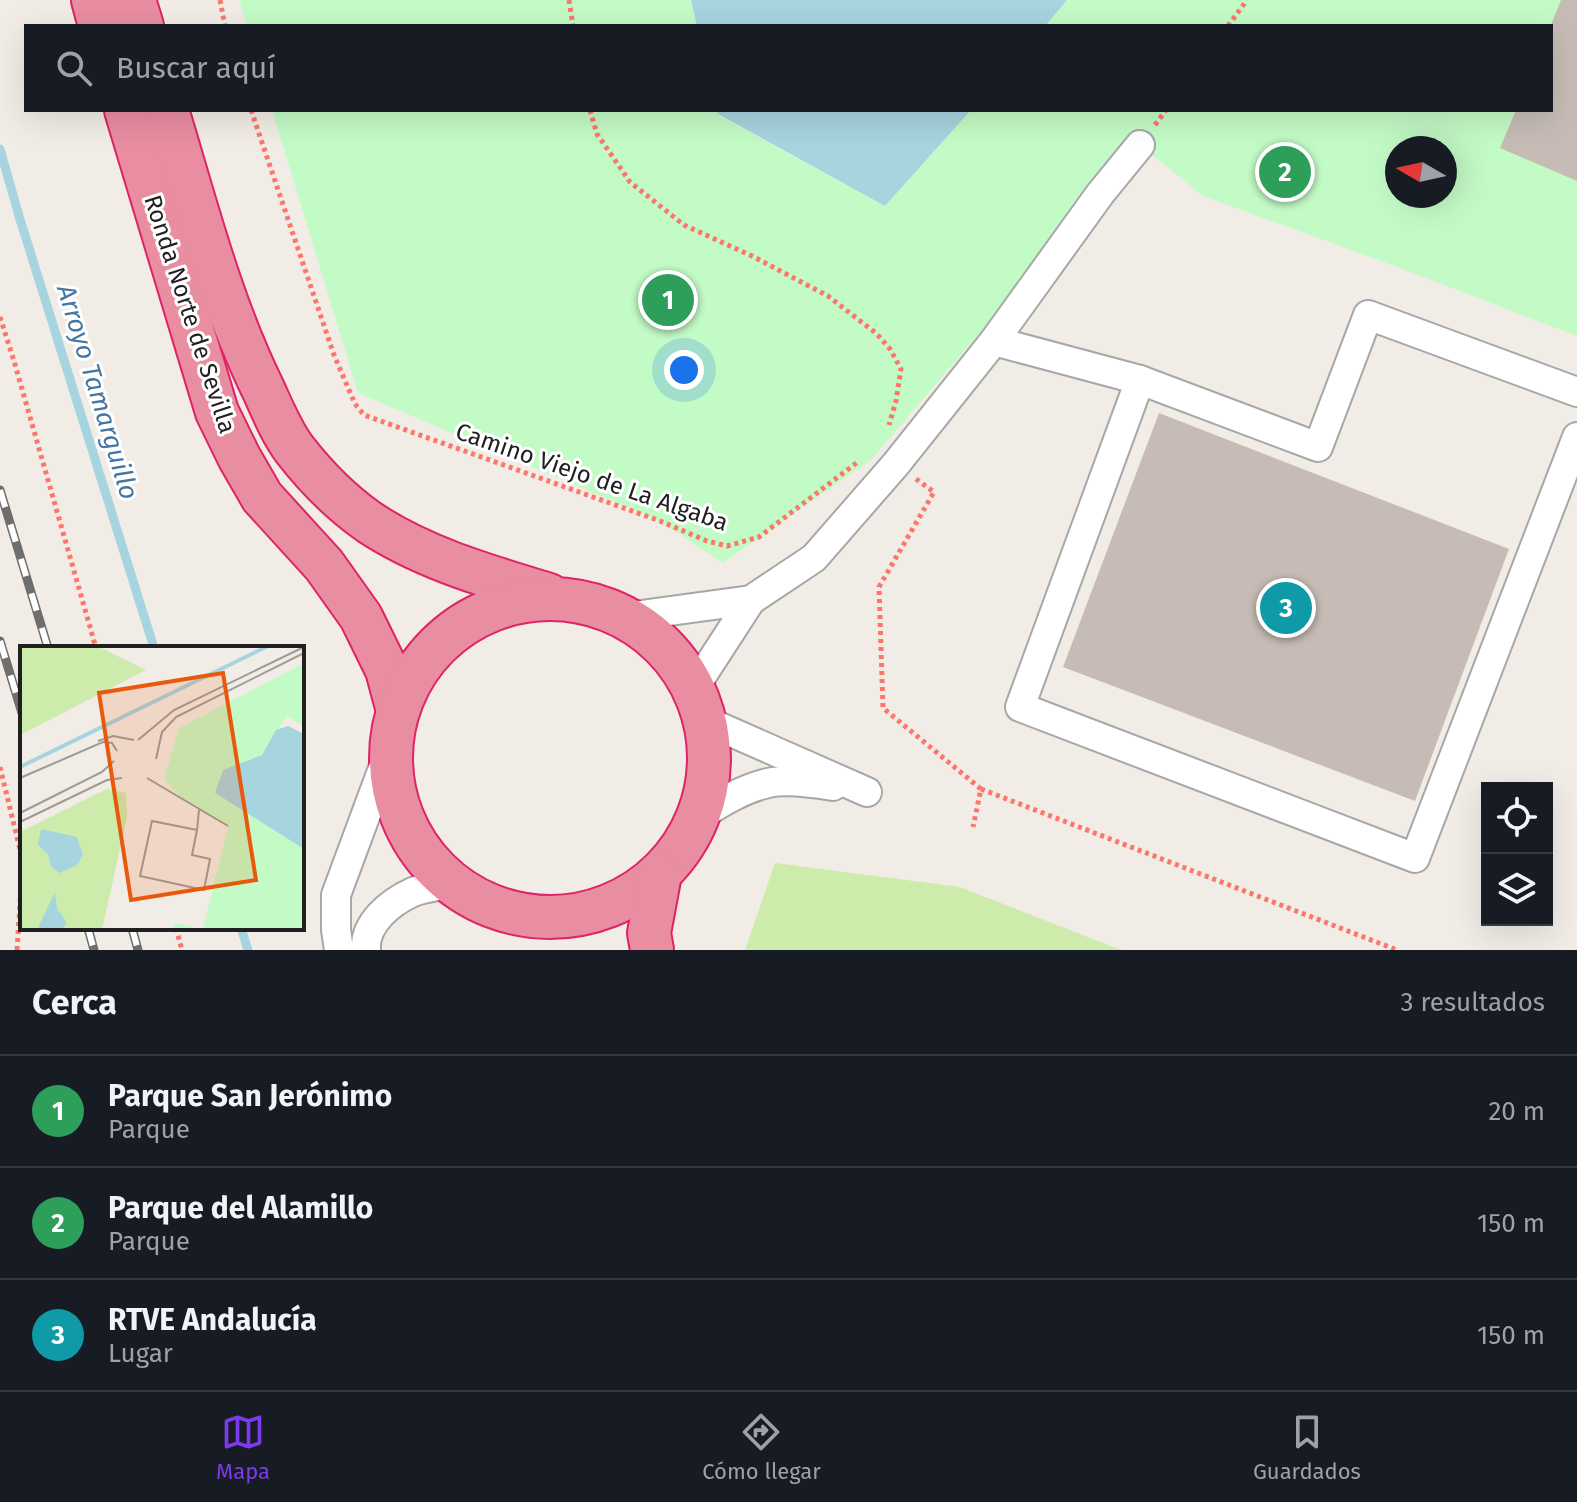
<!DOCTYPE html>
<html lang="es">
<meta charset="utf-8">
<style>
:root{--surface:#171b24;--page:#20242c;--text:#f1f3f6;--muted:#9ea1a6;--line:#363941;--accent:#7c3aed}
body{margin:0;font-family:"Fira Sans",sans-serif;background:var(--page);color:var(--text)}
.controls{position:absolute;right:24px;bottom:24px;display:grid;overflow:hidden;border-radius:0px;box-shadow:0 8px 32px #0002}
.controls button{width:72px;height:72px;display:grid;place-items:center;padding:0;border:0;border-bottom:2px solid var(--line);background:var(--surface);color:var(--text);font:40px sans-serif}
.compass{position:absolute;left:1385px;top:136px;width:72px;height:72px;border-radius:50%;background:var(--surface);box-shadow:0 8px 32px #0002;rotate:279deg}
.you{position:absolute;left:684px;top:370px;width:28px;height:28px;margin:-20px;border:6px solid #fff;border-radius:50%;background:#1a73e8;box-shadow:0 0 0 12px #1a73e833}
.badge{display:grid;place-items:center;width:52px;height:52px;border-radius:50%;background:var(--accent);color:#fff;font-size:26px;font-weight:700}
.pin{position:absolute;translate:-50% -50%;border:4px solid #fff;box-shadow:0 2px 8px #0006}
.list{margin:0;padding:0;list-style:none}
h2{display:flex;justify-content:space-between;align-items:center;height:104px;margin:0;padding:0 32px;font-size:34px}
h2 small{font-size:26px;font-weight:400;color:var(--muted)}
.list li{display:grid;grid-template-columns:52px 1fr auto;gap:24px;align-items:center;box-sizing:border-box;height:112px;padding:0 32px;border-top:2px solid var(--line)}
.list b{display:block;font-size:30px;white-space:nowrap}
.list p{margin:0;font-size:26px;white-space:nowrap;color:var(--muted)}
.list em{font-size:26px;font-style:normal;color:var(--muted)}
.icon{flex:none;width:44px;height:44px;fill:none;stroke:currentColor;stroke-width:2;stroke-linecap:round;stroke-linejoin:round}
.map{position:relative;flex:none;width:1577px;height:950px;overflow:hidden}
.search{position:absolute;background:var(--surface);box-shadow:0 8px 32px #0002;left:24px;right:24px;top:24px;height:88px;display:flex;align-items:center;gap:20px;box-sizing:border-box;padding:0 28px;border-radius:0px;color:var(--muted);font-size:30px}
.sheet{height:440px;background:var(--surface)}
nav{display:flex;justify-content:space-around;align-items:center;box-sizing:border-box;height:112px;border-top:2px solid var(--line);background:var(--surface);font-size:22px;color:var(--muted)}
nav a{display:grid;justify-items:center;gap:4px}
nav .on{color:var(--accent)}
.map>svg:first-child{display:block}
</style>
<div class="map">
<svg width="1577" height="950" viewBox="0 0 1577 950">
<rect width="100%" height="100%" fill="#f1ede6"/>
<path fill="#cdebab" d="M775,863L960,887L1121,950H745Z"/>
<g fill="#c3fbc6" fill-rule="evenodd">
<path d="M239,0H691L697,26H247Z"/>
<path d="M1067,0H1577V336L1392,265L1203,196L1140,145L871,460L723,563L660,521L358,393L272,110H717L718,115L885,206L971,110H1551V26H1045ZM1397,148H1445V196H1397Z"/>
</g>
<g fill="#a6d4df">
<path d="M691,0H1067L1045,26H697Z"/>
<path d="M717,110H971L885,206L718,114Z"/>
</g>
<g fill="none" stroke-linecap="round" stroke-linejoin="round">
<g stroke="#a6d4df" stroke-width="9">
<path d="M0,149L19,216L154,648"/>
<path d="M241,928L248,950"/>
</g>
</g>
<g fill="#c6bcb5">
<path d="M1561,0H1577V181L1500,148L1516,110H1551V25Z"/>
<path d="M1159,413L1509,549L1415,801L1063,667Z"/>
</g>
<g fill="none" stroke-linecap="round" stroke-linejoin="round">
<defs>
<g id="minor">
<path d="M994,341L1140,380L1318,447L1368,315L1577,392"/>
<path d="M1140,380L1020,707L1415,858L1577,437"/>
<path d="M626,617L751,600"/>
<path d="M694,688L751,600L814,558L896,464L994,341L1100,194L1140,145"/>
<path d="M704,720L867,792"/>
<path d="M698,817C720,803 742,789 768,783C786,779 815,783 833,786"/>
<path d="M339,950L336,930V895L392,744"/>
<path d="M366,950C364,923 391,902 413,892C425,887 440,886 452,884"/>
</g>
<g id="highway">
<path d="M93,0L100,26"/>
<path d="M134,0L142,26"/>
<path d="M126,110L217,412L239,457L262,497L324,565L361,617L387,670L398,711"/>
<path d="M167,110C196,205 220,302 264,391C273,411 282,433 295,450C316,477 342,503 369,522C423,558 487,576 549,595"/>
<circle cx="550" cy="758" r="159"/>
<path d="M652,950L649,933L660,874"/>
</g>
</defs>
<use href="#minor" stroke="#a7a7a7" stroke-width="32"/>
<use href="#highway" stroke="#df2369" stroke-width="46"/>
<g stroke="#fd766b" stroke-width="5" stroke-dasharray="4 4" stroke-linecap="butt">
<path d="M220,0L225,26"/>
<path d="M569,0L573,26"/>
<path d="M1228,26L1247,0"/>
<path d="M251,110L334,355L355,404L364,415L660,521L707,541L727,546L759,537L859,461"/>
<path d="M590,110L597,134L630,182L684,225L752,256L828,296L877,334L890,349L901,369L896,401L889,425"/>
<path d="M1155,125L1166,110"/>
<path d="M0,317L14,361L96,648"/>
<path d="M916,479L934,492L879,587L883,708L981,789L973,827"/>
<path d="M0,767L22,858"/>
<path d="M981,789L1397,950"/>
<path d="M176,928L182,950"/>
<path d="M17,950L22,873"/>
</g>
<use href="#minor" stroke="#fff" stroke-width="28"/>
<use href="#highway" stroke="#e98da1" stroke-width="42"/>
<defs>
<g id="rail">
<path d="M0,490L48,648"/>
<path d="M0,641L22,713"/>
<path d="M88,928L94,950"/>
<path d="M132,928L138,950"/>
</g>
</defs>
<use href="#rail" stroke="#6e6e6e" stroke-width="9"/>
<use href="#rail" stroke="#fff" stroke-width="6" stroke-dasharray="18" stroke-linecap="butt"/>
</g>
<g text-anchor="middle" stroke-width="6" stroke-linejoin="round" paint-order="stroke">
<g font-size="24" fill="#202020" stroke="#fff">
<text transform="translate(190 314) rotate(72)" y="8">Ronda Norte de Sevilla</text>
<text transform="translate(592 477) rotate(19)" y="8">Camino Viejo de La Algaba</text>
</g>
<g font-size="26" font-style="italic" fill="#4376a2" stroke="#fff">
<text transform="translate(98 392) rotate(73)" y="9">Arroyo Tamarguillo</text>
</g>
</g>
<g transform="translate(20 646)">
<rect width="284" height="284" fill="#f1ede6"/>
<path d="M0,0H77L126,24L0,89ZM87,143L106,147L107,171L82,284H0V186Z" fill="#cdebab"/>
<path d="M284,17V81L267,70L242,109L227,114L195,147L284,203V284H153L154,277L183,283L208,180L161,151L144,134L159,82Z" fill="#c3fbc6"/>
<path d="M268,80L284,88V203L195,147L203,124L242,109L256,84ZM21,183L57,191L63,209L57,219L40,227L31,221L28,208L18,199ZM35,246L37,262L47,277L42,283L17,284Z" fill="#a6d4df"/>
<path fill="none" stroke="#a6d4df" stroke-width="4" d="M0,121L248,0"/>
<path fill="none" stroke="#9d9b97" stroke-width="2" d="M118,94L154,64L284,1M78,95L93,90L114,94M136,113L142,86L156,71L284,7M0,132L83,96L92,97L97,105M127,132L208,180M0,167L82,126L94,115M0,176L87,134L102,132M177,184L132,175L120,230L184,244L190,213L172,209L177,184L179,164"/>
<path fill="#e8590c" fill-opacity="0.15" stroke="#e8590c" stroke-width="4" d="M203,27L236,234L111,254L79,47Z"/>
<rect width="284" height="284" fill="none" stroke="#202020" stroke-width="4"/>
</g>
</svg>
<div class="controls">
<button><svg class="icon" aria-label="locate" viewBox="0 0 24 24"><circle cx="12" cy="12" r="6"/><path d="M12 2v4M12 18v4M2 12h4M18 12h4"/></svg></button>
<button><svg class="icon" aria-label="layers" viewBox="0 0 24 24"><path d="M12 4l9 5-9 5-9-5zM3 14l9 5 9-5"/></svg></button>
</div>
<svg class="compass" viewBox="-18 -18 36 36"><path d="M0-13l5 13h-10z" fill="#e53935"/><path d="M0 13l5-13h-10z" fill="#9ea1a6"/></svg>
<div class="you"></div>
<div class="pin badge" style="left:668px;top:300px;background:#2e9e5b">1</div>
<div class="pin badge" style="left:1285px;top:172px;background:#2e9e5b">2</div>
<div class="pin badge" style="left:1286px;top:608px;background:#0f9aa8">3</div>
<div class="search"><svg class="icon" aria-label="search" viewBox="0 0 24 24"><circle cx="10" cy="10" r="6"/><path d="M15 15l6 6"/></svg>Buscar aquí</div>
</div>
<section class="sheet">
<h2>Cerca<small>3 resultados</small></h2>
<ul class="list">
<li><span class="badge" style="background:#2e9e5b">1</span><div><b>Parque San Jerónimo</b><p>Parque</p></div><em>20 m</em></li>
<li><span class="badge" style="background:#2e9e5b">2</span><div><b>Parque del Alamillo</b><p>Parque</p></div><em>150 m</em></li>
<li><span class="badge" style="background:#0f9aa8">3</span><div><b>RTVE Andalucía</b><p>Lugar</p></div><em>150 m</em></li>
</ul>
</section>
<nav>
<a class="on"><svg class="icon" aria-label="map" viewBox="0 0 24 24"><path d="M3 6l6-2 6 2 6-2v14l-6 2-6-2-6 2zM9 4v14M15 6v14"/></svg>Mapa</a>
<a><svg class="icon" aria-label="directions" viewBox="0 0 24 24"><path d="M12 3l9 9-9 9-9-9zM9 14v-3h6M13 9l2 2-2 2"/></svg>Cómo llegar</a>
<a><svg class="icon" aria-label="saved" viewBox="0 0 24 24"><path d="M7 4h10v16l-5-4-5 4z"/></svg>Guardados</a>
</nav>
